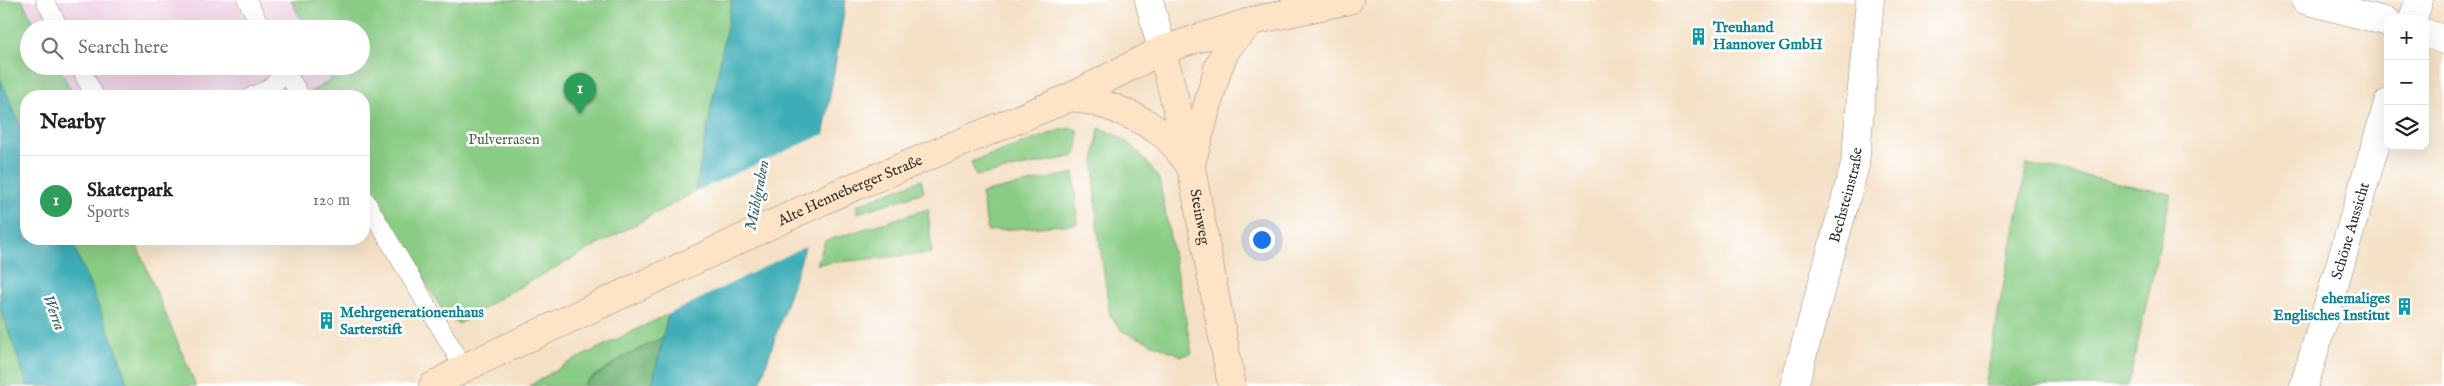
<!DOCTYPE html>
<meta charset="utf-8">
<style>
:root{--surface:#fff;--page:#f2f2f2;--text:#202124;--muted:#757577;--line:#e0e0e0;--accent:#b45309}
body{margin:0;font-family:"IM FELL English",serif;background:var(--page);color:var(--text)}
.controls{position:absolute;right:15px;top:15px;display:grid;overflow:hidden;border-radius:10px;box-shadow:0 5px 20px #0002}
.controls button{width:45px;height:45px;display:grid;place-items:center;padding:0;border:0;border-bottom:1px solid var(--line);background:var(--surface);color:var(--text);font:25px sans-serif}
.you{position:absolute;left:1261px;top:239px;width:18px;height:18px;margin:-12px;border:4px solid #fff;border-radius:50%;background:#1a73e8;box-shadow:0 0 0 8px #1a73e833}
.badge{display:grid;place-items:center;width:32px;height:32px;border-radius:50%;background:var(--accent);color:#fff;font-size:16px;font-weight:700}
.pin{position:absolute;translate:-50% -41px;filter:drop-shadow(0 1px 2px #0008)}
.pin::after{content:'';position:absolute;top:26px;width:18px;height:15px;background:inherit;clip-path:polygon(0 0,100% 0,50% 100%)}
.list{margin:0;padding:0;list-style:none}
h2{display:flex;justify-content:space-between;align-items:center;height:65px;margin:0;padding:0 20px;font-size:21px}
h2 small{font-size:16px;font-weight:400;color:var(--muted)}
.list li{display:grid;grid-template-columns:32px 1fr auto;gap:15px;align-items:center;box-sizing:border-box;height:90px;padding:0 20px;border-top:1px solid var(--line)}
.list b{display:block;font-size:19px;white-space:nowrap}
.list p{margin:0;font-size:16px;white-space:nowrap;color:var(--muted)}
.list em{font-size:16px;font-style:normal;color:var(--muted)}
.icon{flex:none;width:28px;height:28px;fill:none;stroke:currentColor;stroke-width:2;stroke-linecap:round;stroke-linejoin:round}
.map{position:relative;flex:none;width:2444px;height:386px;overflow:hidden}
.search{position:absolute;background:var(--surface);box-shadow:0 5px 20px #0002;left:20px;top:20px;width:350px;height:55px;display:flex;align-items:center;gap:12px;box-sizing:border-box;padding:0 18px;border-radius:28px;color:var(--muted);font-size:19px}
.panel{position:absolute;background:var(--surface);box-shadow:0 5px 20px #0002;left:20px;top:90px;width:350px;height:155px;border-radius:20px}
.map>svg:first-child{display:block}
</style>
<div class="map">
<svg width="2444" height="386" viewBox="0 0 2444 386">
<rect width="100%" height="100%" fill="#fff"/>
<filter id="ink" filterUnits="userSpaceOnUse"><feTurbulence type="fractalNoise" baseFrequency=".02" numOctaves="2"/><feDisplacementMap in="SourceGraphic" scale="10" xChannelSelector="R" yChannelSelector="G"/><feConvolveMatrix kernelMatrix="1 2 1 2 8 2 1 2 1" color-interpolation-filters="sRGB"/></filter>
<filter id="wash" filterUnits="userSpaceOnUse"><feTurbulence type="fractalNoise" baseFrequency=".0096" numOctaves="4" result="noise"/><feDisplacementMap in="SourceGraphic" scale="20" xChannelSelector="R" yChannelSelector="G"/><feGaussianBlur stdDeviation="1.12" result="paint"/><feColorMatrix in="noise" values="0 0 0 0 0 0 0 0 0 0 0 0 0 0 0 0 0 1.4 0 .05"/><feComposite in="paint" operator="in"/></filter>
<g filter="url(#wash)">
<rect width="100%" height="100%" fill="#f4e0c5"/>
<g fill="#f0d0e5">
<path d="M22,0H291L306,29H37Z"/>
<path d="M58,66H326L333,80L301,96H74Z"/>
</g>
<g fill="#89cc84" stroke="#5a7c58">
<path d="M0,0H22L37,29H29V66H58L74,96H26V239H134L196,386H0Z"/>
<path d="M291,0H732L695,192L503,296L459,324L446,316L364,179V96H313L310,92L332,80L326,66H361V29H306Z"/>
<path d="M1070,128L1078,130V142L1075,156L976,176L971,162L1060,130Z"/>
<path d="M1099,128C1129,139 1142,153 1159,179L1192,353L1182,356L1122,331L1110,315L1097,225L1094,162Z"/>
<path d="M2027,164L2171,194L2128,386H1984Z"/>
<path d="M1074,173L1077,224L988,231L981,193Z"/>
<path d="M921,180L924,192L857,213V205Z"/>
<path d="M928,209L932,253L817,264L825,241Z"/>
<path d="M668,314L663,337L622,358L585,382V386H529L570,362Z"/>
</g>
<path fill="#6eb072" stroke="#4c6e4e" d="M663,337L652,386H585V383L622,358Z"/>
<g fill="#3cadb7" stroke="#346c71">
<path d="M732,0H846L804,251L759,386H652L695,192Z"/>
<path d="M0,78L26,138V239H71L117,351L128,386H28L0,308Z"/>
</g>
<path fill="#f4e0c5" d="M826,133L808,245L665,316L692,193Z"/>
</g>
<g filter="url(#ink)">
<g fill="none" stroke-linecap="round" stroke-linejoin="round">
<defs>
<g id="lane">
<path d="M45,0L60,29"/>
<path d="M247,0L262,29"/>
<path d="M79,66L95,96"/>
<path d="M281,71L289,77L301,96"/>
<path d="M252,96C266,90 282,85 280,66"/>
<path d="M364,198L464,368"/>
</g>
<g id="street">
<path d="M1149,0L1162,50"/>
<path d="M2305,0L2388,22"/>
<path d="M2413,19L2419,0"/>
<path d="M2425,33L2444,40"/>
<path id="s1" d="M1794,386L1855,165L1870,0"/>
<path id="s2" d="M2304,386L2388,103"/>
</g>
<g id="secondary">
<path d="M1162,50L1190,160"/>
<path id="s3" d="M1071,97C1103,102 1141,116 1166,137C1176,145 1183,157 1191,167L1232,386"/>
<path d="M1191,164L1218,68L1227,48L1252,21"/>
<path id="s4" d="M433,386L464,368L837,194L1071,97L1162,50L1252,21L1349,0"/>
</g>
</defs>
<use href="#lane" stroke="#908678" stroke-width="19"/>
<use href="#street" stroke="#908678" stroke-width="29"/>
<use href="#secondary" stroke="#908678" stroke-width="29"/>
<use href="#lane" stroke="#fff" stroke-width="18"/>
<use href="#street" stroke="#fff" stroke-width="28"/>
<use href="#secondary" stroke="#fee4c6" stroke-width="28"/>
</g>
</g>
<defs>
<symbol id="building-bare" viewBox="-9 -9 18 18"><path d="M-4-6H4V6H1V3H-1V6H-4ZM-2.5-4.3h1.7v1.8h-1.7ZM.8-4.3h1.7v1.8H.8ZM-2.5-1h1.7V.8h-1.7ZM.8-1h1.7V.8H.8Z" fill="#0f9aa8" stroke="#fff" stroke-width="2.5" paint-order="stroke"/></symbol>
</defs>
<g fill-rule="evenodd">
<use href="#building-bare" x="1686" y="24" width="25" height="25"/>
<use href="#building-bare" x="2392" y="294" width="25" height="25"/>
<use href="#building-bare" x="314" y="308" width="25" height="25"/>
</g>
<g text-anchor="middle" stroke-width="5" stroke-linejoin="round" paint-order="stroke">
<g font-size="15" font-weight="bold" fill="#0d838f" stroke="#fff" text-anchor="start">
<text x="1713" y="32">Treuhand<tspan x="1713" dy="17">Hannover GmbH</tspan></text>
<text x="2390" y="303" text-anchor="end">ehemaliges<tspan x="2390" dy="17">Englisches Institut</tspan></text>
<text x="340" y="317">Mehrgenerationenhaus<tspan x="340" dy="17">Sarterstift</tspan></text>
</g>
<g font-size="15" fill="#4c634a" stroke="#fff">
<text x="504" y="144">Pulverrasen</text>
</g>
<g font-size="15" fill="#2b2b2b" stroke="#fff">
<text dy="5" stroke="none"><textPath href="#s4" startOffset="461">Alte Henneberger Straße</textPath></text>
<text dy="5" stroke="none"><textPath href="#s1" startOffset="198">Bechsteinstraße</textPath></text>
<text dy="5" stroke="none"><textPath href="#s3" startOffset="194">Steinweg</textPath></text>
<text dy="5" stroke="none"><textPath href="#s2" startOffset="162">Schöne Aussicht</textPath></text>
</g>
<g font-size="16" font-style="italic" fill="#325f63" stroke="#fff">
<text transform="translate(756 195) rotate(-79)" y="6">Mühlgraben</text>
<text transform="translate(55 312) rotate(69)" y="6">Werra</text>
</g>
</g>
</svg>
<div class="controls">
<button>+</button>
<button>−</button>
<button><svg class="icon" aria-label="layers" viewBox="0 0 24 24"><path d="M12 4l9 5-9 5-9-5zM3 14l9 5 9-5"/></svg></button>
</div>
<div class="you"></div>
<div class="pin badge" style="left:580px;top:114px;background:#2e9e5b">1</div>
<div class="search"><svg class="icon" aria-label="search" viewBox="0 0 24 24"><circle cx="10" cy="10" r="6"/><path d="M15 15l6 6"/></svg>Search here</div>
<section class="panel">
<h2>Nearby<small></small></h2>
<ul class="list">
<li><span class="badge" style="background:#2e9e5b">1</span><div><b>Skaterpark</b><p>Sports</p></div><em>120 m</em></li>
</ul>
</section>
</div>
